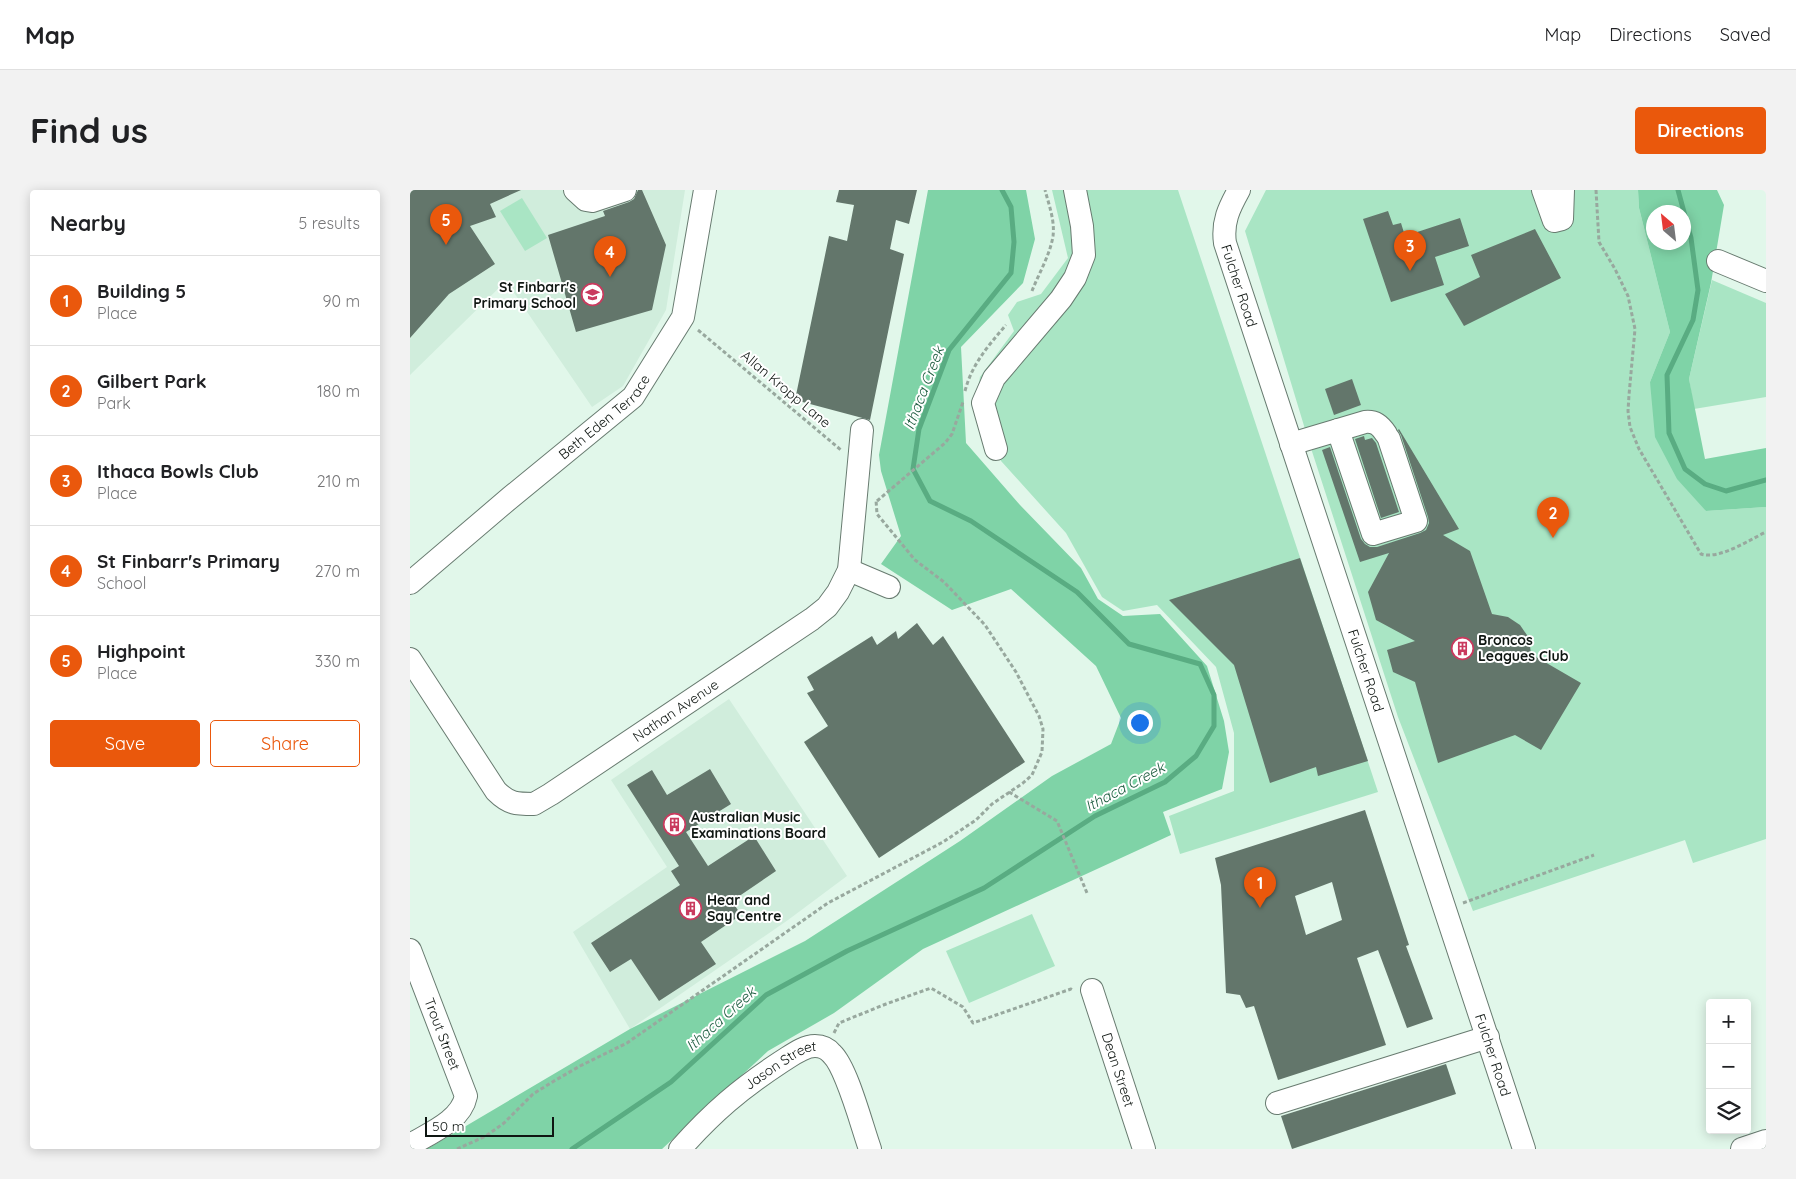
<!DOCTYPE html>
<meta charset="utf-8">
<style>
:root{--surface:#fff;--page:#f2f2f2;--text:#202124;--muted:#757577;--line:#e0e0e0;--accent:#ea580c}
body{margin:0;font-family:Quicksand,sans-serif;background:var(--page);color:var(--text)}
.controls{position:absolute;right:15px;bottom:15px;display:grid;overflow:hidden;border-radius:5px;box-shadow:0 2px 12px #0003}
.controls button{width:45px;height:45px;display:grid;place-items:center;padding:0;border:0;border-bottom:1px solid var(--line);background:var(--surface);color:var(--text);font:25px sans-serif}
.compass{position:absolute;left:1236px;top:15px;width:45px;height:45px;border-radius:50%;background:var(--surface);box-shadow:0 2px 12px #0003;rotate:332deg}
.scale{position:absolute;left:15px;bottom:12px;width:129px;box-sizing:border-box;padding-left:5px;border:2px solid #0f1612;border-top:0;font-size:14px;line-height:18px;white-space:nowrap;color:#0f1612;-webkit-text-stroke:4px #fff;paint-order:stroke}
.you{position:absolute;left:729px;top:532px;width:18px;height:18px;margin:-12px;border:4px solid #fff;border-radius:50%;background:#1a73e8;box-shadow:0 0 0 8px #1a73e833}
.badge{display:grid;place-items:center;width:32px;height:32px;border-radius:50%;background:var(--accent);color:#fff;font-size:16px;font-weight:700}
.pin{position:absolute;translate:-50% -41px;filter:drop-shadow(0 1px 2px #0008)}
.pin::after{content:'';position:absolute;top:26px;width:18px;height:15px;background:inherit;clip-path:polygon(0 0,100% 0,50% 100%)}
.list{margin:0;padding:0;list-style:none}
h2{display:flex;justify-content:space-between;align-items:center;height:65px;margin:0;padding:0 20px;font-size:21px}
h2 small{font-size:16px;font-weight:400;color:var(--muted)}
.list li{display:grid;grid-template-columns:32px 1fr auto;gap:15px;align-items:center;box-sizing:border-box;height:90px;padding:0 20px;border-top:1px solid var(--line)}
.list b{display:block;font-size:19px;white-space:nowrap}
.list p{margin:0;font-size:16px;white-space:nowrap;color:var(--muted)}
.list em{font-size:16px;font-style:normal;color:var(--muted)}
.actions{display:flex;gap:10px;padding:15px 20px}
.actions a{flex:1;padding:11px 0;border:1px solid var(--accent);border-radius:5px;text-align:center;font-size:18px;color:var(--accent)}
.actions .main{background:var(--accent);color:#fff}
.icon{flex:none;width:28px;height:28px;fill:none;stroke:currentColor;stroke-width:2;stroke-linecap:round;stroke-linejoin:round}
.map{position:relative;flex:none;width:1356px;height:959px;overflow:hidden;border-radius:5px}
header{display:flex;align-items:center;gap:30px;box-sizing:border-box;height:70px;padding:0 25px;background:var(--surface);border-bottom:1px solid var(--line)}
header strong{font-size:24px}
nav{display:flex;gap:28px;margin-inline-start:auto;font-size:18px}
.intro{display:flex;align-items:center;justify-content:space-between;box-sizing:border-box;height:120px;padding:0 30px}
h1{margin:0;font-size:35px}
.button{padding:12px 22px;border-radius:5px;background:var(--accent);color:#fff;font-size:18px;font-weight:700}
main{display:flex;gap:30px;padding:0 30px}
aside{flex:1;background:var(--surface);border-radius:5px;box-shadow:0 2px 12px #0003}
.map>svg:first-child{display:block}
</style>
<header>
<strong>Map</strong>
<nav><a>Map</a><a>Directions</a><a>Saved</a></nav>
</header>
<div class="intro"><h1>Find us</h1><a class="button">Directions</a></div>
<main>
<aside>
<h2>Nearby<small>5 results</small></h2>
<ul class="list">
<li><span class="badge">1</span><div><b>Building 5</b><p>Place</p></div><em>90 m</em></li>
<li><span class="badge">2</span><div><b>Gilbert Park</b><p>Park</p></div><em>180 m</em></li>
<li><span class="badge">3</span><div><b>Ithaca Bowls Club</b><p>Place</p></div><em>210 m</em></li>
<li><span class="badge">4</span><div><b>St Finbarr's Primary</b><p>School</p></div><em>270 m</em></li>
<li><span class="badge">5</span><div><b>Highpoint</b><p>Place</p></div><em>330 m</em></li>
</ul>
<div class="actions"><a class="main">Save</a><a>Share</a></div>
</aside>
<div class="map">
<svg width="1356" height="959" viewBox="0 0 1356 959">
<rect width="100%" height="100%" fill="#e1f7ea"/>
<g fill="#d0eddc">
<path d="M0,0H275L256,120L213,196L182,217L96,91L0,185Z"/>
<path d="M319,509L437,686L378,730L220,839L163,742L257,677L201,590Z"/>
</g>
<g fill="#a9e5c4">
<path d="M642,0H768L968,602L770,664L759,626L824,601V543L806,477L747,415L713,421L692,407L656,343L573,251L564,221L570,187L604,141L598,125L607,112L631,104L658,68Z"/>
<path d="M856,0H1228L1229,18L1260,142L1240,192L1296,321L1356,317V649L1283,673L1275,650L1063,721L988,527L898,249L835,41Z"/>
<path d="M112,8L137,48L115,61L90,21Z"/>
<path d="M1302,90L1356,113V207L1284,219L1279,189Z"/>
<path d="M622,724L645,776L559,813L536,761Z"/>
</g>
<g fill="#7fd3a7" fill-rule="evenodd">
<path d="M518,0H616L625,49L613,93L551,157L556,253L610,315L671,378L688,409L713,426L750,424L797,476L814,531L819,562L812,599L753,622L761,645L513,759L424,823L358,861L252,959H17L220,839L395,751L550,651L642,586L701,554L711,528L686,476L601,399L542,420L471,374L491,346L471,281L469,265Z"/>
<path d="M1228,0H1307L1314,15L1301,93L1279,189L1295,269L1356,258V317L1296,321L1267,289L1245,247L1240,192L1260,142L1229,18ZM1244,22H1274V52H1244Z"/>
</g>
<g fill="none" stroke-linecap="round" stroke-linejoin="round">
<g stroke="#59ac82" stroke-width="5">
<path d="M1268,0L1281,48L1288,100L1283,130L1257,185L1259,243L1275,279L1295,294L1316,301L1356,290"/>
<path d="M162,959L261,892L356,805L437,761L574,698L685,626L755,592L786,566L804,536V505L790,474L719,454L667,402L561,331L520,311L503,279L509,239L539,160L601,83L604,52L601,17L592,0"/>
</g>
</g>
<g fill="#63766b" fill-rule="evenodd">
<path d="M0,0H111L80,14L86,27L60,36L85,74L39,104L0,148Z"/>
<path d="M228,0H232L256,55L242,120L166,142L138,45L195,26L193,21L219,12L224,9Z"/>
<path d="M429,0H507L499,34L486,30L480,59L494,64L460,230L385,210L419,46L437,51L444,15L426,12Z"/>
<path d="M978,21L983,35L991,33L995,46L1050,28L1059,56L1025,67L1034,95L981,112L953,29Z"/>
<path d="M1125,39L1151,88L1054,136L1035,104L1070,87L1061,65Z"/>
<path d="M942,189L951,215L924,225L915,199Z"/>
<path d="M989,239L1049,339L1033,345L1060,361L1082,424L1098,427L1110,435L1119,448L1121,464L1171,493L1131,560L1105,545L1028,573L1005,492L983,482L977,460L1005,451L966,430L958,402L979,363L950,372L912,260L920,257L951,349L955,354L960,357H967L1010,343L1016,340L1019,333L1018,327L991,245L988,240Z"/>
<path d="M954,246L955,250L962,248L966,253L989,322L971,328L945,249Z"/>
<path d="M890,368L958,571L908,586L906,577L860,593L824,475L759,410Z"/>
<path d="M507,433L523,455L533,446L615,572L469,668L394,552L418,536L397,503L404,500L397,487L462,446L467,455L486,441L488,449Z"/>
<path d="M300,579L321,614L276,642L298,676L344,646L366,681L322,711L331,725L291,752L306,774L249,811L221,769L200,782L181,753L270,695L261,681L269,676L217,595L242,580L257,605Z"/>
<path d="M955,620L999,755L996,756L1023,829L997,838L968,760L947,768L976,855L868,890L844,816L836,818L830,805L816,803L811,695L805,668ZM922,692L932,730L896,745L885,706Z"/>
<path d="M1036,874L1046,904L882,959L871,926Z"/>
</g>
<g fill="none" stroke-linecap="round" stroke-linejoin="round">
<defs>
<g id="minor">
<path d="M165,0L176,10L182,11L215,0"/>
<path id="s1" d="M829,0C819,18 812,32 815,53L1114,959"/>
<path d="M1133,0L1144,31L1152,29L1153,0"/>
<path d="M1308,71L1356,91"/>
<path d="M928,240L963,344L1006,331L979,249"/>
<path d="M881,254L955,232C965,231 970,235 976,244"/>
<path d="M586,259L573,213L584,188L651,109L665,88L674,65L672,36L665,0"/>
<path d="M439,380L479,397"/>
<path id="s2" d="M0,393L101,307L223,207L273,127L295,0"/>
<path id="s3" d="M0,469L86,601C99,614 106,614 124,614L141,604L402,429L417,417L428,402L439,380L452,240"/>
<path id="s4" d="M0,760L56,906C51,931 20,943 0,955"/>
<path id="s5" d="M682,800L734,959"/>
<path d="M867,913L1078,847"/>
<path id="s6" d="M270,959C303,922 330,899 371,872C381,866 393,856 405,856C412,856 418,859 422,864C437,878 452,937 460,959"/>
<path d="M1332,959L1356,951"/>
</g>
</defs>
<use href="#minor" stroke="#687b70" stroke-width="24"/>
<g stroke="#98a89e" stroke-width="3" stroke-dasharray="4 2.5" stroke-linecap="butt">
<path d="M1186,0L1189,52L1205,79L1218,106L1225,139L1219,205L1218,221L1220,237L1229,259L1291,364C1309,370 1339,350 1356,342"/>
<path d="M622,101C629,83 640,65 643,46C645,31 639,15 635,0"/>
<path d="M288,140L431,260"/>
<path d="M555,201C562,174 578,156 596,135"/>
<path d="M467,311L535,253L542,244L553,212"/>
<path d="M599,602L647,631L677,703"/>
<path d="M1053,713L1184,665"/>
<path d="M424,843L429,833L476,814L521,798L553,817L563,833L661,799L663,800"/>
<path d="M47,959L76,946L94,933L123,904L144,891L170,876L217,853L418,713L533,652L566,630L582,614L613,593L622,585L632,562L633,539L629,526L606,482L575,435L534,392L505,370L467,324L466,310"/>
</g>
<use href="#minor" stroke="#fff" stroke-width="22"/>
</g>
<defs>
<symbol id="school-ring" viewBox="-11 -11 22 22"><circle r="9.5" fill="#fff" stroke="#c93a5e" stroke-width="1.5"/><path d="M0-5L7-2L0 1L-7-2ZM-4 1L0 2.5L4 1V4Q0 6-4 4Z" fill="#c93a5e"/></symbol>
<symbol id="building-ring" viewBox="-11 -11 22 22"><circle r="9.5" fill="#fff" stroke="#c93a5e" stroke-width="1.5"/><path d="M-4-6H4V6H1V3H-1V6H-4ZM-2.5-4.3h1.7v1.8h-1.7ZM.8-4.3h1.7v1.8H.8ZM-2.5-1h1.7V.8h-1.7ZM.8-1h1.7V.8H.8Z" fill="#c93a5e"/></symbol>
</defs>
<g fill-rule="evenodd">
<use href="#school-ring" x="170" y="92" width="25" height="25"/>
<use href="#building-ring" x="1040" y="446" width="25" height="25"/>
<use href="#building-ring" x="252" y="622" width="25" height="25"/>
<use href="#building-ring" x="268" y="706" width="25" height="25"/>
</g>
<g text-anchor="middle" stroke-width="4" stroke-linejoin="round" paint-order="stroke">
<g font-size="14" fill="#0f1612" stroke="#fff">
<text dy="5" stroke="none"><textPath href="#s1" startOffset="101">Fulcher Road</textPath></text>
<text transform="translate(376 199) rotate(40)" y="5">Allan Kropp Lane</text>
<text dy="5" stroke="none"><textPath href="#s2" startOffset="256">Beth Eden Terrace</textPath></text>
<text dy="5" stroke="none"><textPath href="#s1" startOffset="506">Fulcher Road</textPath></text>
<text dy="5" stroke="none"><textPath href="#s3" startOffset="369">Nathan Avenue</textPath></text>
<text dy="5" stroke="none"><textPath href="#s4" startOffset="90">Trout Street</textPath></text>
<text dy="5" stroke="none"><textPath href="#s1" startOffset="911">Fulcher Road</textPath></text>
<text dy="5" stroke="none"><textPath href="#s6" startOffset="132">Jason Street</textPath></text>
<text dy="5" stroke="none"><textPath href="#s5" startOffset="84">Dean Street</textPath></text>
</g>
<g font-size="14" font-weight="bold" fill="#0f1612" stroke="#fff" text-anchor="start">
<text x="166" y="102" text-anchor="end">St Finbarr's<tspan x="166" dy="16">Primary School</tspan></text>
<text x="1068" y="455">Broncos<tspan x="1068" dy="16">Leagues Club</tspan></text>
<text x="281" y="632">Australian Music<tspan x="281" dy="16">Examinations Board</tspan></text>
<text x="297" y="715">Hear and<tspan x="297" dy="16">Say Centre</tspan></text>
</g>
<g font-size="15" font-style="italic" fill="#1e5d40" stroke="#fff">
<text transform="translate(514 198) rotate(-69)" y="5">Ithaca Creek</text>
<text transform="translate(715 597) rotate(-28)" y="5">Ithaca Creek</text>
<text transform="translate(311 829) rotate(-42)" y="5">Ithaca Creek</text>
</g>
</g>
</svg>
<div class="controls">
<button>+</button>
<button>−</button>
<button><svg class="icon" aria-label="layers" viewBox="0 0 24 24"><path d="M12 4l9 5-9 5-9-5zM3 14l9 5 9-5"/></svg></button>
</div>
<svg class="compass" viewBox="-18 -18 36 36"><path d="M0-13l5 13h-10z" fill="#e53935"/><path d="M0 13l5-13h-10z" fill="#757577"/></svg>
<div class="scale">50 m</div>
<div class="you"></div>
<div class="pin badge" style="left:850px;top:718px">1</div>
<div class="pin badge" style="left:1143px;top:348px">2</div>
<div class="pin badge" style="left:1000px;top:81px">3</div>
<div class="pin badge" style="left:200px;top:87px">4</div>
<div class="pin badge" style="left:36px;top:55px">5</div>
</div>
</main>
